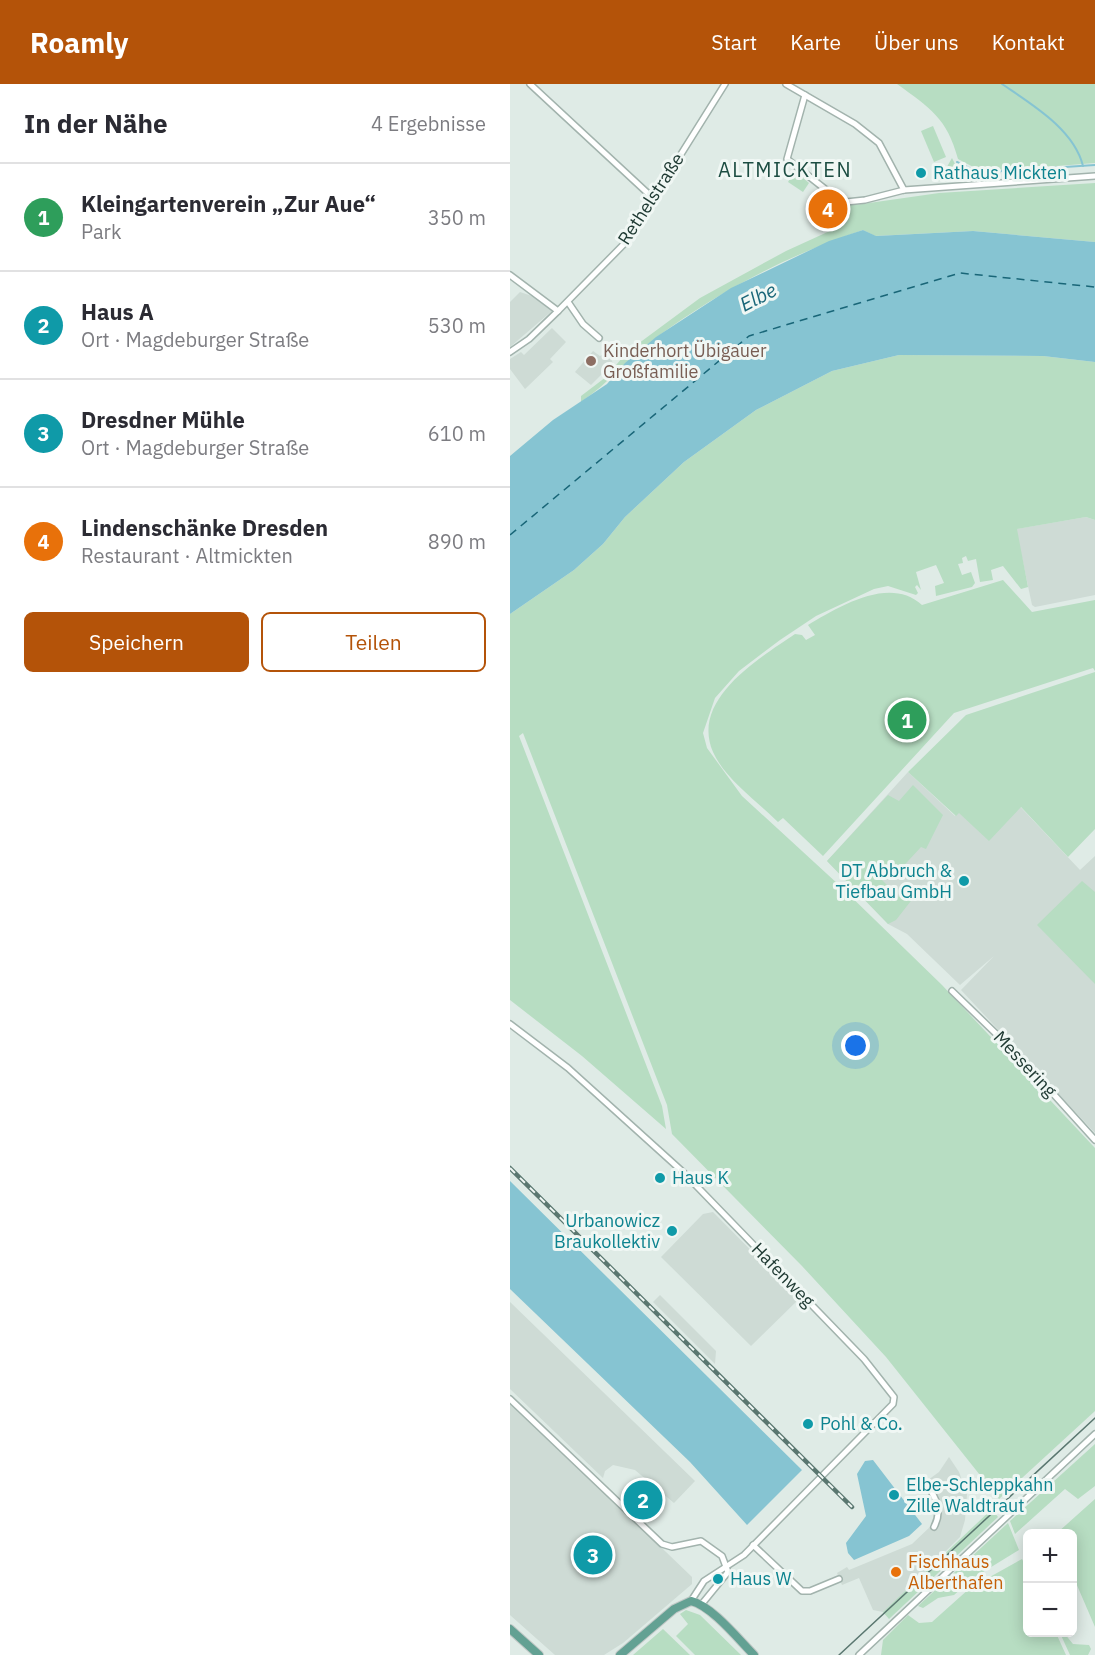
<!DOCTYPE html>
<html lang="de">
<meta charset="utf-8">
<style>
:root{--surface:#fff;--page:#f7f7f7;--text:#2b2b33;--muted:#7c7c81;--line:#e1e1e2;--accent:#b45309}
body{margin:0;font-family:"IBM Plex Sans",sans-serif;background:var(--page);color:var(--text)}
.controls{position:absolute;right:18px;bottom:18px;display:grid;overflow:hidden;border-radius:9px;box-shadow:0 3px 15px #0003}
.controls button{width:54px;height:54px;display:grid;place-items:center;padding:0;border:0;border-bottom:2px solid var(--line);background:var(--surface);color:var(--text);font:30px sans-serif}
.you{position:absolute;left:346px;top:962px;width:21px;height:21px;margin:-15px;border:4px solid #fff;border-radius:50%;background:#1a73e8;box-shadow:0 0 0 9px #1a73e833}
.badge{display:grid;place-items:center;width:39px;height:39px;border-radius:50%;background:var(--accent);color:#fff;font-size:20px;font-weight:700}
.pin{position:absolute;translate:-50% -50%;border:3px solid #fff;box-shadow:0 2px 6px #0006}
.list{margin:0;padding:0;list-style:none}
h2{display:flex;justify-content:space-between;align-items:center;height:78px;margin:0;padding:0 24px;font-size:26px}
h2 small{font-size:20px;font-weight:400;color:var(--muted)}
.list li{display:grid;grid-template-columns:39px 1fr auto;gap:18px;align-items:center;box-sizing:border-box;height:108px;padding:0 24px;border-top:2px solid var(--line)}
.list b{display:block;font-size:22px;white-space:nowrap}
.list p{margin:0;font-size:20px;white-space:nowrap;color:var(--muted)}
.list em{font-size:20px;font-style:normal;color:var(--muted)}
.actions{display:flex;gap:12px;padding:18px 24px}
.actions a{flex:1;padding:14px 0;border:2px solid var(--accent);border-radius:9px;text-align:center;font-size:21px;color:var(--accent)}
.actions .main{background:var(--accent);color:#fff}
.map{position:relative;flex:none;width:585px;height:1571px;overflow:hidden}
header{display:flex;align-items:center;gap:36px;box-sizing:border-box;height:84px;padding:0 30px;background:var(--accent);color:#fff}
header strong{font-size:28px}
nav{display:flex;gap:33px;margin-inline-start:auto;font-size:21px}
main{display:flex}
aside{flex:1;background:var(--surface)}
.map>svg:first-child{display:block}
</style>
<header>
<strong>Roamly</strong>
<nav><a>Start</a><a>Karte</a><a>Über uns</a><a>Kontakt</a></nav>
</header>
<main>
<aside>
<h2>In der Nähe<small>4 Ergebnisse</small></h2>
<ul class="list">
<li><span class="badge" style="background:#2e9e5b">1</span><div><b>Kleingartenverein „Zur Aue“</b><p>Park</p></div><em>350 m</em></li>
<li><span class="badge" style="background:#0f9aa8">2</span><div><b>Haus A</b><p>Ort · Magdeburger Straße</p></div><em>530 m</em></li>
<li><span class="badge" style="background:#0f9aa8">3</span><div><b>Dresdner Mühle</b><p>Ort · Magdeburger Straße</p></div><em>610 m</em></li>
<li><span class="badge" style="background:#e8710a">4</span><div><b>Lindenschänke Dresden</b><p>Restaurant · Altmickten</p></div><em>890 m</em></li>
</ul>
<div class="actions"><a class="main">Speichern</a><a>Teilen</a></div>
</aside>
<div class="map">
<svg width="585" height="1571" viewBox="0 0 585 1571">
<rect width="100%" height="100%" fill="#dfebe6"/>
<g fill="#cedbd5">
<path d="M10,208L22,212L43,226L0,263V218Z"/>
<path d="M42,244L56,258L40,275L43,278L15,305L0,285V275L11,268L14,271Z"/>
<path d="M83,267L90,272L94,270L100,273L103,279L81,301L65,288Z"/>
<path d="M576,433L585,436V511L525,523L522,521L506,445Z"/>
<path d="M398,688L445,732L462,716L503,715L570,786L585,772V1049L451,906L484,872L450,901L397,850L378,840L317,777Z"/>
<path d="M203,1128L289,1215L241,1262L151,1173L193,1130Z"/>
<path d="M150,1211L206,1267L205,1280L143,1218Z"/>
<path d="M0,1218L185,1397L164,1419L125,1386L103,1381L95,1387L93,1394L0,1305Z"/>
<path d="M0,1318L182,1493V1500L113,1559L94,1571H45L0,1531Z"/>
<path d="M439,1373L449,1388L457,1410L455,1436L450,1453L385,1518L373,1528L363,1526L349,1494L332,1501L327,1489L337,1483L339,1486L402,1460L422,1441L427,1445L432,1423L418,1396L429,1388Z"/>
</g>
<g fill="#b7ddc2">
<path d="M387,0H585V79L483,87L467,85L448,75C437,34 420,24 387,0Z"/>
<path d="M423,42L436,73L424,78L411,47Z"/>
<path d="M442,74L445,80L480,94L428,97V90L434,88Z"/>
<path d="M285,87L299,99L293,108L278,98Z"/>
<path d="M585,99V158L463,147L365,152L353,146C278,171 210,207 147,253C119,273 99,299 71,318V312L96,293L117,268L190,214L276,167L322,146L340,133L332,119L345,121L429,109Z"/>
<path d="M389,271L533,272L585,278V436L576,433L507,445L518,503L511,505L493,482L481,486L483,496L470,498L466,475L458,477L456,472L452,474L453,479L448,480L452,491L461,488L465,499L462,503L426,512L425,502L434,499L426,481L406,488L411,506L407,501L405,503L408,509L406,511L378,502L364,505L306,532L270,556L229,587L205,614L193,649L197,664L232,712L329,801L432,901L585,1064V1327L489,1415L376,1273L292,1182L162,1050L157,1021L13,649L9,652L152,1022L156,1045L72,972L0,916V530L64,486L93,460L115,433L174,378L246,326L322,287Z"/>
<path d="M493,496L522,528L585,516V587L583,584L444,629L313,772L273,734L268,738C247,717 215,695 203,668C180,615 250,574 285,550L292,551L296,556L305,551L298,541C328,523 380,491 412,521Z"/>
<path d="M585,588V745L558,773L511,723L479,757L449,729L446,732L398,688L456,631Z"/>
<path d="M403,701L433,731L416,765L411,763L386,790L380,786L372,796L389,813L397,807L404,813L386,836L378,840L317,777L378,711L389,717Z"/>
<path d="M572,797L585,808V900L527,841Z"/>
<path d="M585,1360V1402L568,1415L555,1405L505,1450L500,1437Z"/>
<path d="M585,1415V1543L563,1492L562,1450L547,1449Z"/>
<path d="M482,1425L488,1433L379,1535L373,1528Z"/>
<path d="M498,1439L509,1466L465,1493L444,1511L428,1514L413,1524L408,1522Z"/>
<path d="M512,1475L517,1484L518,1548L546,1549L556,1571H371L373,1556L398,1531L409,1539L422,1538L460,1504Z"/>
<path d="M176,1526L190,1531L231,1571H185L166,1552L178,1540L170,1530Z"/>
<path d="M153,1545L180,1571H123Z"/>
<path d="M550,1549H554L563,1560L579,1561L581,1565L578,1571H560Z"/>
</g>
<g fill="#86c4d2">
<path d="M353,146L366,152L463,147L585,158V278L533,272L389,271L322,287L246,326L174,378L115,433L93,460L64,486L0,530V372L43,336L97,300L115,279L146,253L221,204L319,157Z"/>
<path d="M0,1097L292,1386L237,1441L180,1378L0,1205Z"/>
<path d="M363,1376L412,1440L399,1452L344,1476L338,1469L336,1459L356,1432L347,1390L355,1377Z"/>
</g>
<g fill="none" stroke-linecap="round" stroke-linejoin="round">
<g stroke="#86c4d2" stroke-width="2">
<path d="M492,0C521,20 564,45 573,82"/>
<path d="M447,78L463,86L478,88L585,81"/>
</g>
<path stroke="#196678" stroke-width="1.5" stroke-dasharray="8 6" stroke-linecap="butt" d="M0,451L239,252L450,189L585,203"/>
<defs>
<g id="street">
<path d="M20,0L144,115"/>
<path d="M276,0L345,40L369,59L394,106"/>
<path d="M295,11L277,75L329,116L336,118L355,116L394,106L585,92"/>
<path d="M0,191L48,227"/>
<path d="M58,218L73,240L89,254"/>
<path d="M0,268L19,255L48,227L116,158L215,0"/>
<path d="M442,907L510,973L585,1056"/>
<path d="M0,940L58,984L173,1088L354,1275L384,1313L383,1320L234,1471L194,1497L181,1517"/>
<path d="M0,1315L152,1460L162,1463L191,1457L212,1472L218,1488L191,1521"/>
<path d="M416,1399C426,1414 433,1426 424,1443"/>
<path d="M243,1461L292,1507H300L329,1495"/>
<path d="M349,1571L585,1350"/>
</g>
<g id="primary">
<path d="M0,1545L29,1571"/>
<path d="M110,1571L164,1525L181,1517C202,1522 229,1556 244,1571"/>
</g>
</defs>
<use href="#street" stroke="#a2b3ad" stroke-width="8"/>
<use href="#primary" stroke="#c1c8c6" stroke-width="10"/>
<use href="#street" stroke="#fff" stroke-width="5"/>
<use href="#primary" stroke="#63a193" stroke-width="8"/>
<path stroke="#5a7770" stroke-width="1.5" d="M329,1571L585,1334"/>
<defs>
<path id="rail" d="M0,1084L342,1423"/>
</defs>
<use href="#rail" stroke="#5a7770" stroke-width="4.5"/>
<use href="#rail" stroke="#f0f7f4" stroke-width="2" stroke-dasharray="7" stroke-linecap="butt"/>
</g>
<g fill="#0f9aa8" stroke="#f0f7f4" stroke-width="2">
<circle cx="411" cy="89" r="6"/>
<circle cx="454" cy="797" r="6"/>
<circle cx="150" cy="1094" r="6"/>
<circle cx="162" cy="1147" r="6"/>
<circle cx="298" cy="1340" r="6"/>
<circle cx="384" cy="1411" r="6"/>
<circle cx="208" cy="1495" r="6"/>
</g>
<circle fill="#8d6e63" stroke="#f0f7f4" stroke-width="2" cx="81" cy="277" r="6"/>
<circle fill="#e8710a" stroke="#f0f7f4" stroke-width="2" cx="386" cy="1488" r="6"/>
<g text-anchor="middle" stroke-width="6" stroke-linejoin="round" paint-order="stroke">
<g font-size="18" fill="#0d838f" stroke="#f0f7f4" text-anchor="start">
<text x="423" y="95">Rathaus Mickten</text>
<text x="442" y="793" text-anchor="end">DT Abbruch &amp;<tspan x="442" dy="21">Tiefbau GmbH</tspan></text>
<text x="162" y="1100">Haus K</text>
<text x="150" y="1143" text-anchor="end">Urbanowicz<tspan x="150" dy="21">Braukollektiv</tspan></text>
<text x="310" y="1346">Pohl &amp; Co.</text>
<text x="396" y="1407">Elbe-Schleppkahn<tspan x="396" dy="21">Zille Waldtraut</tspan></text>
<text x="220" y="1501">Haus W</text>
</g>
<g font-size="18" fill="#203b34" stroke="#f0f7f4">
<text transform="translate(141 115) rotate(-57)" y="6">Rethelstraße</text>
<text transform="translate(515 980) rotate(47)" y="6">Messering</text>
<text transform="translate(273 1191) rotate(46)" y="6">Hafenweg</text>
</g>
<g font-size="18" fill="#785e54" stroke="#f0f7f4" text-anchor="start">
<text x="93" y="273">Kinderhort Übigauer<tspan x="93" dy="21">Großfamilie</tspan></text>
</g>
<g font-size="18" fill="#c56008" stroke="#f0f7f4" text-anchor="start">
<text x="398" y="1484">Fischhaus<tspan x="398" dy="21">Alberthafen</tspan></text>
</g>
<g font-size="20" letter-spacing="1.5" fill="#1c4d42" stroke="#f0f7f4">
<text x="275" y="93">ALTMICKTEN</text>
</g>
<g font-size="20" font-style="italic" fill="#196678" stroke="#f0f7f4">
<text transform="translate(248 213) rotate(-27)" y="7">Elbe</text>
</g>
</g>
</svg>
<div class="controls">
<button>+</button>
<button>−</button>
</div>
<div class="you"></div>
<div class="pin badge" style="left:397px;top:636px;background:#2e9e5b">1</div>
<div class="pin badge" style="left:133px;top:1416px;background:#0f9aa8">2</div>
<div class="pin badge" style="left:83px;top:1471px;background:#0f9aa8">3</div>
<div class="pin badge" style="left:318px;top:125px;background:#e8710a">4</div>
</div>
</main>
